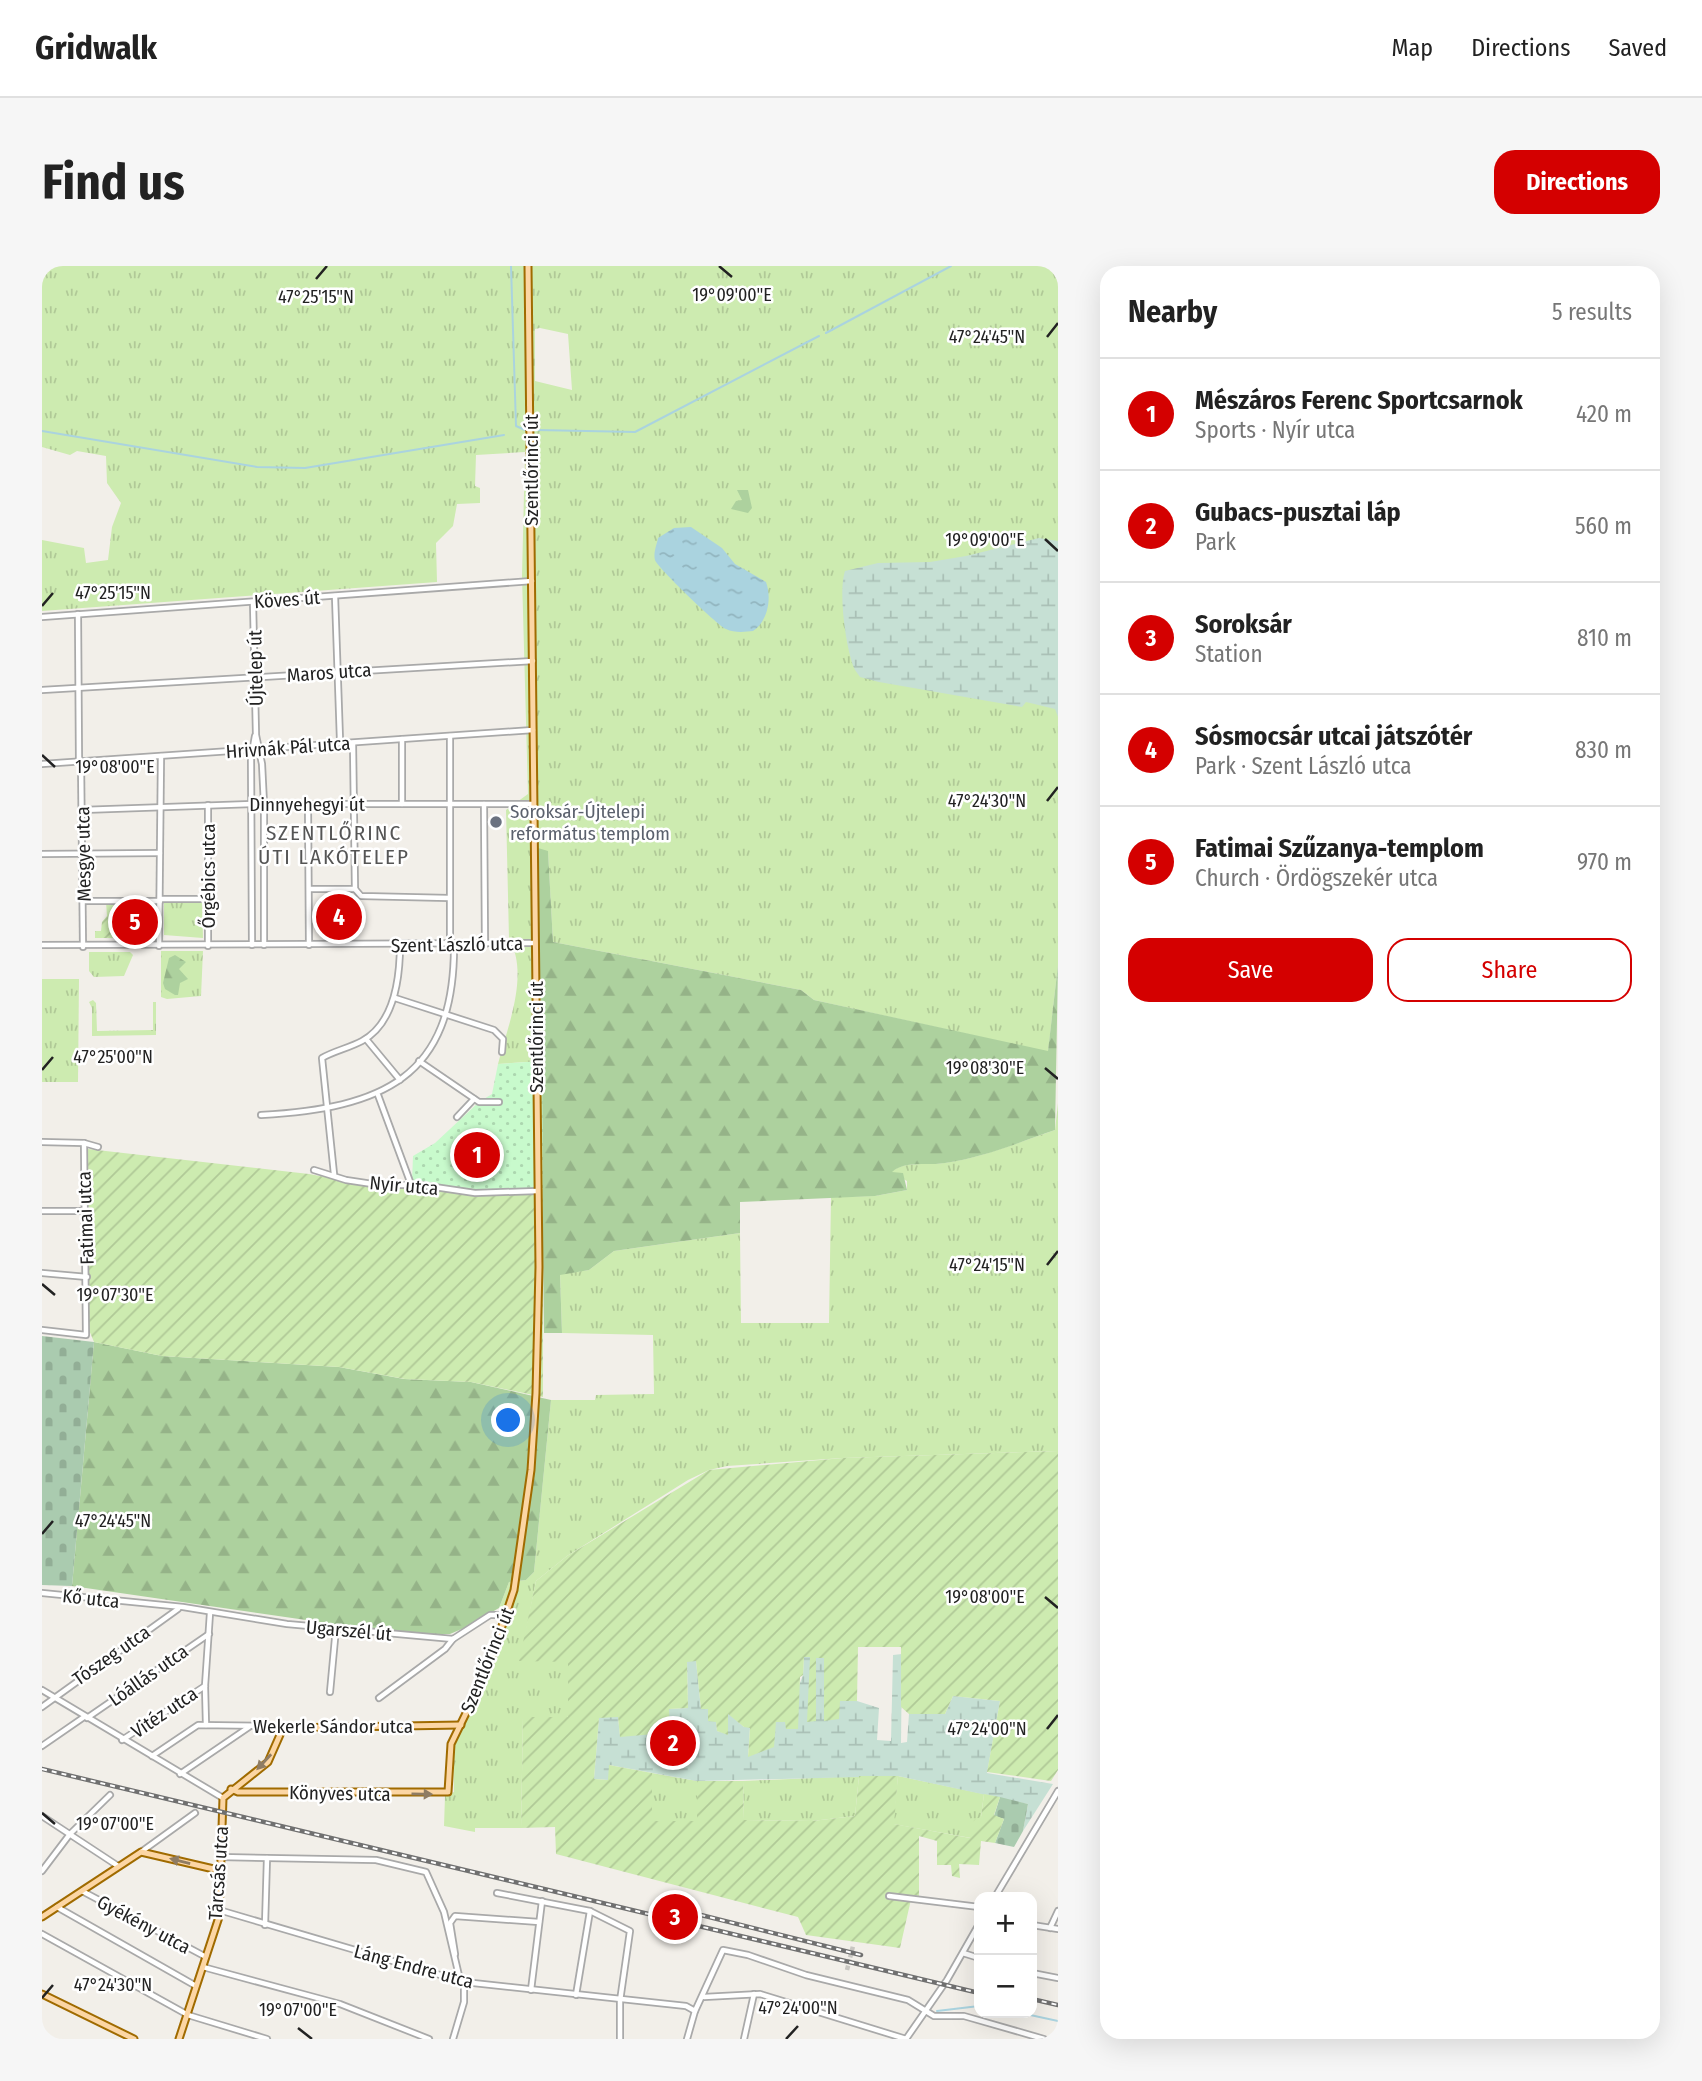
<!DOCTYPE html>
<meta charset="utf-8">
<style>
:root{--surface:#fff;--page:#f6f6f6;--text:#222;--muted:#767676;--line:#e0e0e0;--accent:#d40000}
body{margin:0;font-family:"Fira Sans Condensed",sans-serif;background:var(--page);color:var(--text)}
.controls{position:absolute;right:21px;bottom:21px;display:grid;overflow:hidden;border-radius:14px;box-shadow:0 7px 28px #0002}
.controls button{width:63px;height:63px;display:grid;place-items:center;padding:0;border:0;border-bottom:2px solid var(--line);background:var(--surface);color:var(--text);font:35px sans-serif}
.you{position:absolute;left:467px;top:1155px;width:24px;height:24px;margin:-18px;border:5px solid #fff;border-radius:50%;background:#1a73e8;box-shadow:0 0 0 10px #1a73e833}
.badge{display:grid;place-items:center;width:46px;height:46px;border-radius:50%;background:var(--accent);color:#fff;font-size:23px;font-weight:700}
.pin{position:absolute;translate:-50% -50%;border:4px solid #fff;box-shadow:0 2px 7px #0006}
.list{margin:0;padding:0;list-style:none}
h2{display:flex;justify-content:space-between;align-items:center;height:91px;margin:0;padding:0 28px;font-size:30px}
h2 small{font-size:23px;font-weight:400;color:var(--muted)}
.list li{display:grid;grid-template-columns:46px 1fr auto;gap:21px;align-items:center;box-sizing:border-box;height:112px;padding:0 28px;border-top:2px solid var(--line)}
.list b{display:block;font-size:26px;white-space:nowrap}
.list p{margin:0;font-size:23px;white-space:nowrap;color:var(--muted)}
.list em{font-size:23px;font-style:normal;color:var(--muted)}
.actions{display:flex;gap:14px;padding:21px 28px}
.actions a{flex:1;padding:16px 0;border:2px solid var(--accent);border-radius:21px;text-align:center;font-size:24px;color:var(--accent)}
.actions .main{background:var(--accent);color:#fff}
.map{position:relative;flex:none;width:1016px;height:1773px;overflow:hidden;border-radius:21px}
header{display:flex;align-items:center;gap:42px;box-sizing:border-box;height:98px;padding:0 35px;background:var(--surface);border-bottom:2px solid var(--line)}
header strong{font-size:33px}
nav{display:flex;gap:38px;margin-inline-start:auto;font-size:24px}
.intro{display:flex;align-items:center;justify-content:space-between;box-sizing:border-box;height:168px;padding:0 42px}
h1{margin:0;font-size:49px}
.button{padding:18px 32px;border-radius:21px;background:var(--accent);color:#fff;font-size:24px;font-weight:700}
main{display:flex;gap:42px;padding:0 42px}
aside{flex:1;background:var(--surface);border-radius:21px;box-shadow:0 7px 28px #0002}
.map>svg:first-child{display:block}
</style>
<header>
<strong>Gridwalk</strong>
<nav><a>Map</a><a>Directions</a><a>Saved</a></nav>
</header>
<div class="intro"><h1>Find us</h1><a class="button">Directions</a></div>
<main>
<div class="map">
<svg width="1016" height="1773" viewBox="0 0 1016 1773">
<defs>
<pattern id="grass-tufts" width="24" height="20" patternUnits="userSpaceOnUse" patternTransform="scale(1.75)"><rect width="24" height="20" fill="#cdebb0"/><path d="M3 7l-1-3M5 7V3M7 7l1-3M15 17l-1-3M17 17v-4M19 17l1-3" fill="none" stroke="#b0c997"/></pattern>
<pattern id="forest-firs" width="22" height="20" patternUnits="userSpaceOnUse" patternTransform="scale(1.75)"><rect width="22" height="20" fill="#add19e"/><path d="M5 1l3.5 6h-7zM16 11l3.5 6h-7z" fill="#95b388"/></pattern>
<pattern id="wetland-marsh" width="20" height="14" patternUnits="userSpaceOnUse" patternTransform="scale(1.75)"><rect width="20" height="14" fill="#c6e0d4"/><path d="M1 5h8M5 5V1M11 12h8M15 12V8" fill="none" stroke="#aac0b6"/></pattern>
<pattern id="cemetery-stones" width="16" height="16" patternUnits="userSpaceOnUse" patternTransform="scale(1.75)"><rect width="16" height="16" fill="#aacbaf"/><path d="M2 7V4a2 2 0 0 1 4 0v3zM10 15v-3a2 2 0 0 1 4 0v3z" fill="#92ae96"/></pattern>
<pattern id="park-dots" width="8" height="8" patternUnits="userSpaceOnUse" patternTransform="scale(1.75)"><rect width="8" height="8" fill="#c8facc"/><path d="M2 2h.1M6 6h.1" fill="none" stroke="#acd6af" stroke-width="1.8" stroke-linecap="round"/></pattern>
<pattern id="garden-furrows" width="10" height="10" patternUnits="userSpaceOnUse" patternTransform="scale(1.75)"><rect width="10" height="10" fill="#cdebb0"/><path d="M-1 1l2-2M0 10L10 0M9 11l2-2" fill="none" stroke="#b0c997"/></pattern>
<pattern id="water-ripples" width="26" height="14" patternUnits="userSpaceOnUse" patternTransform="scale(1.75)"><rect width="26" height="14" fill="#aad3df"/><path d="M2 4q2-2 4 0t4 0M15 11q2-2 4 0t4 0" fill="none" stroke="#92b5bf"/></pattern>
</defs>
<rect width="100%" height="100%" fill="#f2efe9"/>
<g fill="url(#grass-tufts)" fill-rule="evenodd">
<path d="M0,0H1016V699L1006,786L772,734L759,724L511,676L506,586L496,583L500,795L456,798C465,762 488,708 467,673L464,544L486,528L480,310L483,186L434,189L433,220L438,222V237L415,238L411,260L394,277L395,316L0,345V274L42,282L44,297L66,294L70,261L79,237L65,217L64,190L35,185L28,189L0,181ZM498,62L526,68L530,124L493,115V63Z"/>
<path d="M160,635L161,672L122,669V636Z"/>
<path d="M85,636H111V671H85V667L102,664L106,657L100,646L87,641Z"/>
<path d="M119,685H161L159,730L125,733L119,731Z"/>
<path d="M47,686H88L91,689L82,710L52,711L47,705Z"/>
<path d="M0,713H37L36,816H0Z"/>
<path d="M51,734L54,737L55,765L111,764V736H114V769L50,770V742L47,736Z"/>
<path d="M1016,837V1185L801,1192L685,1200L667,1204L646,1214L525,1290L494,1315L478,1395H526V1451L481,1452L479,1562H433V1566L402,1560L403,1530L412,1526L411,1479L447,1405L470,1344L457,1342L467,1316L484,1314L492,1306L509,1134H553L554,1129L612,1128L611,1069L520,1067L518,1008L547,1004L572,985L698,967L699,1057H787L789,931L833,930L865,924V915L849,906C863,894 884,900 902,897C940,892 977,876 1013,864Z"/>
<path d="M610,1507L655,1515V1555H610Z"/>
<path d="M817,1510L813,1550L770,1555L702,1554L701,1515Z"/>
<path d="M856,1510L942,1528L939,1551L929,1572L851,1558Z"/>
</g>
<g fill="url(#forest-firs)">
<path d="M695,224H706L710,242L706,247L689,243L694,235L700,234Z"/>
<path d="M496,582L506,585L511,676L759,724L772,734L1006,785L1016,699L1013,864C978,876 940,892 903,897C885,900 863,894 850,906L861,907L865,924L833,930L698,936V967L572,985L547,1004L518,1009L520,1067H502Z"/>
<path d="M133,689L144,696L137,703L146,713L138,717L136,729H133L123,723L121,717L127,692Z"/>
<path d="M52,1076L120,1090L297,1101L362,1113L429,1116L509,1134L492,1306L484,1314L467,1316L457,1342L422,1362L408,1368L368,1369L30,1320Z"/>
</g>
<g fill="url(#wetland-marsh)">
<path d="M997,272L1016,275V451L1013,443L984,436L980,441L837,416L818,411L813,404C804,385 796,326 803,305L836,297L888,296L924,290Z"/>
<path d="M860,1388L859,1477L865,1476L867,1448H903L911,1430L958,1435L945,1507L1011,1518L981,1565L986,1538L856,1510L655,1515L567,1499V1514L552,1513L557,1451H576L578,1470L613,1463L627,1443L646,1442L645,1395H654L659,1443H666L674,1456L675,1465L686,1468V1447L702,1461H708L706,1490L734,1456H743L761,1409L762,1390L768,1391L774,1455V1391L782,1392L798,1435H815L837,1442L835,1474L849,1475L851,1389Z"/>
</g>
<g fill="url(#cemetery-stones)">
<path d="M0,1070L52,1076L30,1320L0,1319Z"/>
<path d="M958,1531L986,1538L981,1565L972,1581L953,1577L962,1553L952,1550Z"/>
</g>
<g fill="url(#park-dots)">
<path d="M286,634L309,635L308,668L284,667Z"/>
<path d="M500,795L501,923H432L370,915L371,890L393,877L437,836L450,828L456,798Z"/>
</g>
<g fill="url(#garden-furrows)">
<path d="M64,636H78L74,672H53V665H59L60,656L65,650Z"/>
<path d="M46,883L267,908L327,919L370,915L432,923H501V1131L429,1116L363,1113L297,1101L120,1090L52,1076L47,1064Z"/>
<path d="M1016,1185V1504L1009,1515L945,1506L958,1435L911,1430L903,1448H867L859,1441V1381H816L815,1435H798L797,1453L782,1455V1392H774V1455L765,1456L768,1391H762L761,1409L758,1411L756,1463H744L743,1456H734L732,1481L706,1491L708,1462L702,1461L686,1448V1469L675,1465L674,1456L666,1455V1443H659L654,1395L645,1396L646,1442L627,1443L628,1462L613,1463L612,1468L578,1471L576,1451L557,1452L552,1513L566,1514L567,1499L610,1507V1555H655V1515H701L702,1554L770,1555L813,1550L817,1510H856L852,1558L928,1572L932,1554L939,1551L942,1528L958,1531L952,1549L962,1553L953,1577L939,1575L937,1599L917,1598L918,1612L910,1610L909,1599H895V1575L877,1570V1630L870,1629L858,1682L764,1669L756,1651L514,1588L513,1561L479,1562L481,1451H526V1396L477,1395L494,1315L525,1290L667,1204L801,1192Z"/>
</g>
<path fill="url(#water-ripples)" d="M649,261L680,282L693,298L724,316C730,332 726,355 711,365C703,366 692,367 684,363C675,359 614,300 613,294C611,287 615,278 616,272L632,262Z"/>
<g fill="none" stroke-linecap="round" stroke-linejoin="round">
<g stroke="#aad3df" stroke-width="2">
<path d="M469,0L474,160L483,164"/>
<path d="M784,67L909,0"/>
<path d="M495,164L593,166L777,70"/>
<path d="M0,165L215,201L263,202L462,169"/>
<path d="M895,1745L937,1740"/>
<path d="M979,1747L1016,1755"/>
</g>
<path stroke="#c8c6c1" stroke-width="4.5" stroke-dasharray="4.5 2" stroke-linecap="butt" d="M805,1704L811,1680"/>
<defs>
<g id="minor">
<path d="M293,330L298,474"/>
<path d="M211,336L214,469L220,498L222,538V679"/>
<path d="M36,348L37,495"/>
<path d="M0,351L490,315"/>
<path d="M0,424L491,395"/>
<path d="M408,470V678"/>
<path d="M360,473V538"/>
<path d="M311,477L313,623"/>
<path d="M39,495L41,681"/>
<path d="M0,498L491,464"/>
<path d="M442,538L443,678"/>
<path d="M266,539L267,679"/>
<path d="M40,544L210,538H491"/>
<path d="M0,588L118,587"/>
<path d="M268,623H313"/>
<path d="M313,623L319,630L407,632"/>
<path d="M118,633H166"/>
<path d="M42,635H118"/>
<path d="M0,679L493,677"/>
<path d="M210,679L209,493L213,470"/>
<path d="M117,680L119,490"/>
<path d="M166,680V539"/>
<path d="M353,732L452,764L461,773L460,786"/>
<path d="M324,773L358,814"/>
<path d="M377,795L437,836H457"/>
<path d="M336,829L370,921"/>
<path d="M219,849C339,842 413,813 412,678"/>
<path d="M415,851L432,833"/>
<path d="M0,876L42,877L56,881"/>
<path d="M272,904L304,914L337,919H379L433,927L495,925"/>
<path d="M292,908L280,792C292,785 307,782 320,775C353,757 358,712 358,678"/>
<path d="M0,945H41"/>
<path d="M0,1007L45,1011"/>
<path d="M0,1064L44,1069L42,877"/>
<path d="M0,1327L141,1341L245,1358L411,1373L448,1349H465"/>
<path d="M0,1424L181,1532"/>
<path d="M288,1426L294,1362"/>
<path d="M337,1432L403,1383L411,1373"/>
<path d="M0,1441L136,1343"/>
<path d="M45,1452L167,1368"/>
<path d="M164,1459L163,1420L168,1347"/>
<path d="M80,1474L163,1420"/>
<path d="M0,1480L42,1451"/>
<path d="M110,1490L156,1459L243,1460"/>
<path d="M138,1508L207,1461"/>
<path d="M0,1550L76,1600"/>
<path d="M99,1586L153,1547"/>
<path d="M178,1591L334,1594L384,1606L402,1646L418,1714"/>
<path d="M0,1605L28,1568L68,1529"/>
<path d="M40,1625L164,1691"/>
<path d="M455,1627L548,1645L588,1665L578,1735V1773"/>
<path d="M847,1630L937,1641"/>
<path d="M953,1631L1016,1525"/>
<path d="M15,1641L154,1720"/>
<path d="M177,1644L422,1716L644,1740L653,1745"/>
<path d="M223,1659L225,1592"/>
<path d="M990,1659L1016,1663"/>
<path d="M1008,1662L1016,1645"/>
<path d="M0,1668L146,1749L225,1773"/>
<path d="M921,1687L937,1692"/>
<path d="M413,1688L408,1657L413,1650L497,1656"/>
<path d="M161,1701L298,1738L387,1773"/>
<path d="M990,1707L1016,1712"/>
<path d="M489,1724L500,1635"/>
<path d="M534,1729L548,1645"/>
<path d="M662,1731L718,1728L864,1773"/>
<path d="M411,1773L422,1736V1716"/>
<path d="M645,1773L653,1745L681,1684L706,1689L764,1709L866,1734L892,1750H922L1002,1773"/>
<path d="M702,1773L712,1728"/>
<path d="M864,1773L905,1714L937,1658"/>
</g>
<g id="major">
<path d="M189,1523L196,1526H406L409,1478L446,1402L472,1324L489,1204L494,1127L497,1001L486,0"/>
<path d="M0,1651L99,1586L176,1604"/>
<path d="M0,1728L92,1773"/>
<path d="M137,1773L177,1651L181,1532L226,1496L241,1462L419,1459"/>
</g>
</defs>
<use href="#minor" stroke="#a9a9a9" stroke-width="8"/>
<use href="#major" stroke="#a06b00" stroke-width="9"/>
<use href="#minor" stroke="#fff" stroke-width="4.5"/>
<use href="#major" stroke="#fcd6a4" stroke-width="5"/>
<defs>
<g id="rail">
<path d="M0,1503L937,1727"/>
<path d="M639,1644L819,1689"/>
<path d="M990,1733L1016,1739"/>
</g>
</defs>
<use href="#rail" stroke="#707070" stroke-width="4.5"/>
<use href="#rail" stroke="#fff" stroke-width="2" stroke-dasharray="5" stroke-linecap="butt"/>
</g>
<defs><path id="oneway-solid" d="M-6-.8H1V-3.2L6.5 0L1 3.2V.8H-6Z" transform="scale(1.75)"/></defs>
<g fill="#8f7c63">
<use href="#oneway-solid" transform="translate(222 1496) rotate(133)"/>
<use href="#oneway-solid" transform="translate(380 1528) rotate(1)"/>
<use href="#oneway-solid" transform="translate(138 1595) rotate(-166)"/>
</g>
<path fill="none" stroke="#222" stroke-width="2.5" d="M677,0L690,11M274,13L285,0M1005,71L1016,57M1003,273L1016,285M0,340L11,327M0,489L13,501M1005,535L1016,521M1003,802L1016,813M0,804L11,791M1005,999L1016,985M0,1018L13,1029M0,1268L11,1255M1003,1331L1016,1342M1005,1463L1016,1449M0,1547L13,1558M0,1732L11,1719M256,1762L270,1773M744,1773L756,1760"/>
<circle fill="#6b7280" stroke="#fff" stroke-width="2.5" cx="454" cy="556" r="7"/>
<g text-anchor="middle" stroke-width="5" stroke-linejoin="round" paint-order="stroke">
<g font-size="19" fill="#222" stroke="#fff">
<text transform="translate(489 204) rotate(-90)" y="7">Szentlőrinci út</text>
<text transform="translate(245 333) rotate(-4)" y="7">Köves út</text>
<text transform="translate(213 402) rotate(-91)" y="7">Újtelep út</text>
<text transform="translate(287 406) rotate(-4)" y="7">Maros utca</text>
<text transform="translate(246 481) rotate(-4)" y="7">Hrivnák Pál utca</text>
<text x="265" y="545">Dinnyehegyi út</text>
<text transform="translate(41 588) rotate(-91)" y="7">Mesgye utca</text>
<text transform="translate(166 610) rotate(-90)" y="7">Őrgébics utca</text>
<text transform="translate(415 678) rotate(-1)" y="7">Szent László utca</text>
<text transform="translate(494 771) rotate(-90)" y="7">Szentlőrinci út</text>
<text transform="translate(362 919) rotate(5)" y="7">Nyír utca</text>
<text transform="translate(43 952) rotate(-92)" y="7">Fatimai utca</text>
<text transform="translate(49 1332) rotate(6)" y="7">Kő utca</text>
<text transform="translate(307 1364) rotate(5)" y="7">Ugarszél út</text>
<text transform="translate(69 1389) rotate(-35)" y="7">Tószeg utca</text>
<text transform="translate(445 1394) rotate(-68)" y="7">Szentlőrinci út</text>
<text transform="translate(106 1409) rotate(-35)" y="7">Lóállás utca</text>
<text transform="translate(122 1446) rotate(-34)" y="7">Vitéz utca</text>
<text x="291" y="1467">Wekerle Sándor utca</text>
<text transform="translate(298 1527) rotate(1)" y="7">Könyves utca</text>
<text transform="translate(176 1607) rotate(-86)" y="7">Tárcsás utca</text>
<text transform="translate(102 1658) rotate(28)" y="7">Gyékény utca</text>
<text transform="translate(372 1700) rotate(15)" y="7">Láng Endre utca</text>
</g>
<g font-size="19" fill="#5b616d" stroke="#fff" text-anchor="start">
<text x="468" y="552">Soroksár-Újtelepi<tspan x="468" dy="22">református templom</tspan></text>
</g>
<g font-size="21" letter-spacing="2" fill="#555" stroke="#fff">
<text x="292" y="574">SZENTLŐRINC<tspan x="292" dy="24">ÚTI LAKÓTELEP</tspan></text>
</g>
</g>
<g font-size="18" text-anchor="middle" fill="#222" stroke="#fff" stroke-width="5" stroke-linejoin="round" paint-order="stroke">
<text x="690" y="35">19°09'00"E</text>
<text x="274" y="37">47°25'15"N</text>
<text x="945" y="77">47°24'45"N</text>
<text x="943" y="280">19°09'00"E</text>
<text x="71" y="333">47°25'15"N</text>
<text x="73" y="507">19°08'00"E</text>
<text x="945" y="541">47°24'30"N</text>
<text x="71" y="797">47°25'00"N</text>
<text x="943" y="808">19°08'30"E</text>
<text x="945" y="1005">47°24'15"N</text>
<text x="73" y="1035">19°07'30"E</text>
<text x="71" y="1261">47°24'45"N</text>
<text x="943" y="1337">19°08'00"E</text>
<text x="945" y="1469">47°24'00"N</text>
<text x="73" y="1564">19°07'00"E</text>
<text x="71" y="1725">47°24'30"N</text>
<text x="756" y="1748">47°24'00"N</text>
<text x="256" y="1750">19°07'00"E</text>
</g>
</svg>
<div class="controls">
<button>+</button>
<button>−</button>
</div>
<div class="you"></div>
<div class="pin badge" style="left:435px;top:889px">1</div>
<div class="pin badge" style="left:631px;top:1477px">2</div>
<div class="pin badge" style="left:633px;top:1651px">3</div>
<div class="pin badge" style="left:297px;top:651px">4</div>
<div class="pin badge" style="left:93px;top:656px">5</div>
</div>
<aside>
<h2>Nearby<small>5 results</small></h2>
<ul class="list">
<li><span class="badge">1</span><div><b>Mészáros Ferenc Sportcsarnok</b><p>Sports · Nyír utca</p></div><em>420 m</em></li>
<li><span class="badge">2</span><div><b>Gubacs-pusztai láp</b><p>Park</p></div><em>560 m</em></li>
<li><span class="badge">3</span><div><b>Soroksár</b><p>Station</p></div><em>810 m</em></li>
<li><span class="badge">4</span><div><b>Sósmocsár utcai játszótér</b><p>Park · Szent László utca</p></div><em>830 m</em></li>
<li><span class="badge">5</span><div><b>Fatimai Szűzanya-templom</b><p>Church · Ördögszekér utca</p></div><em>970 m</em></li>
</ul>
<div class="actions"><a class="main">Save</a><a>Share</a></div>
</aside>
</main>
